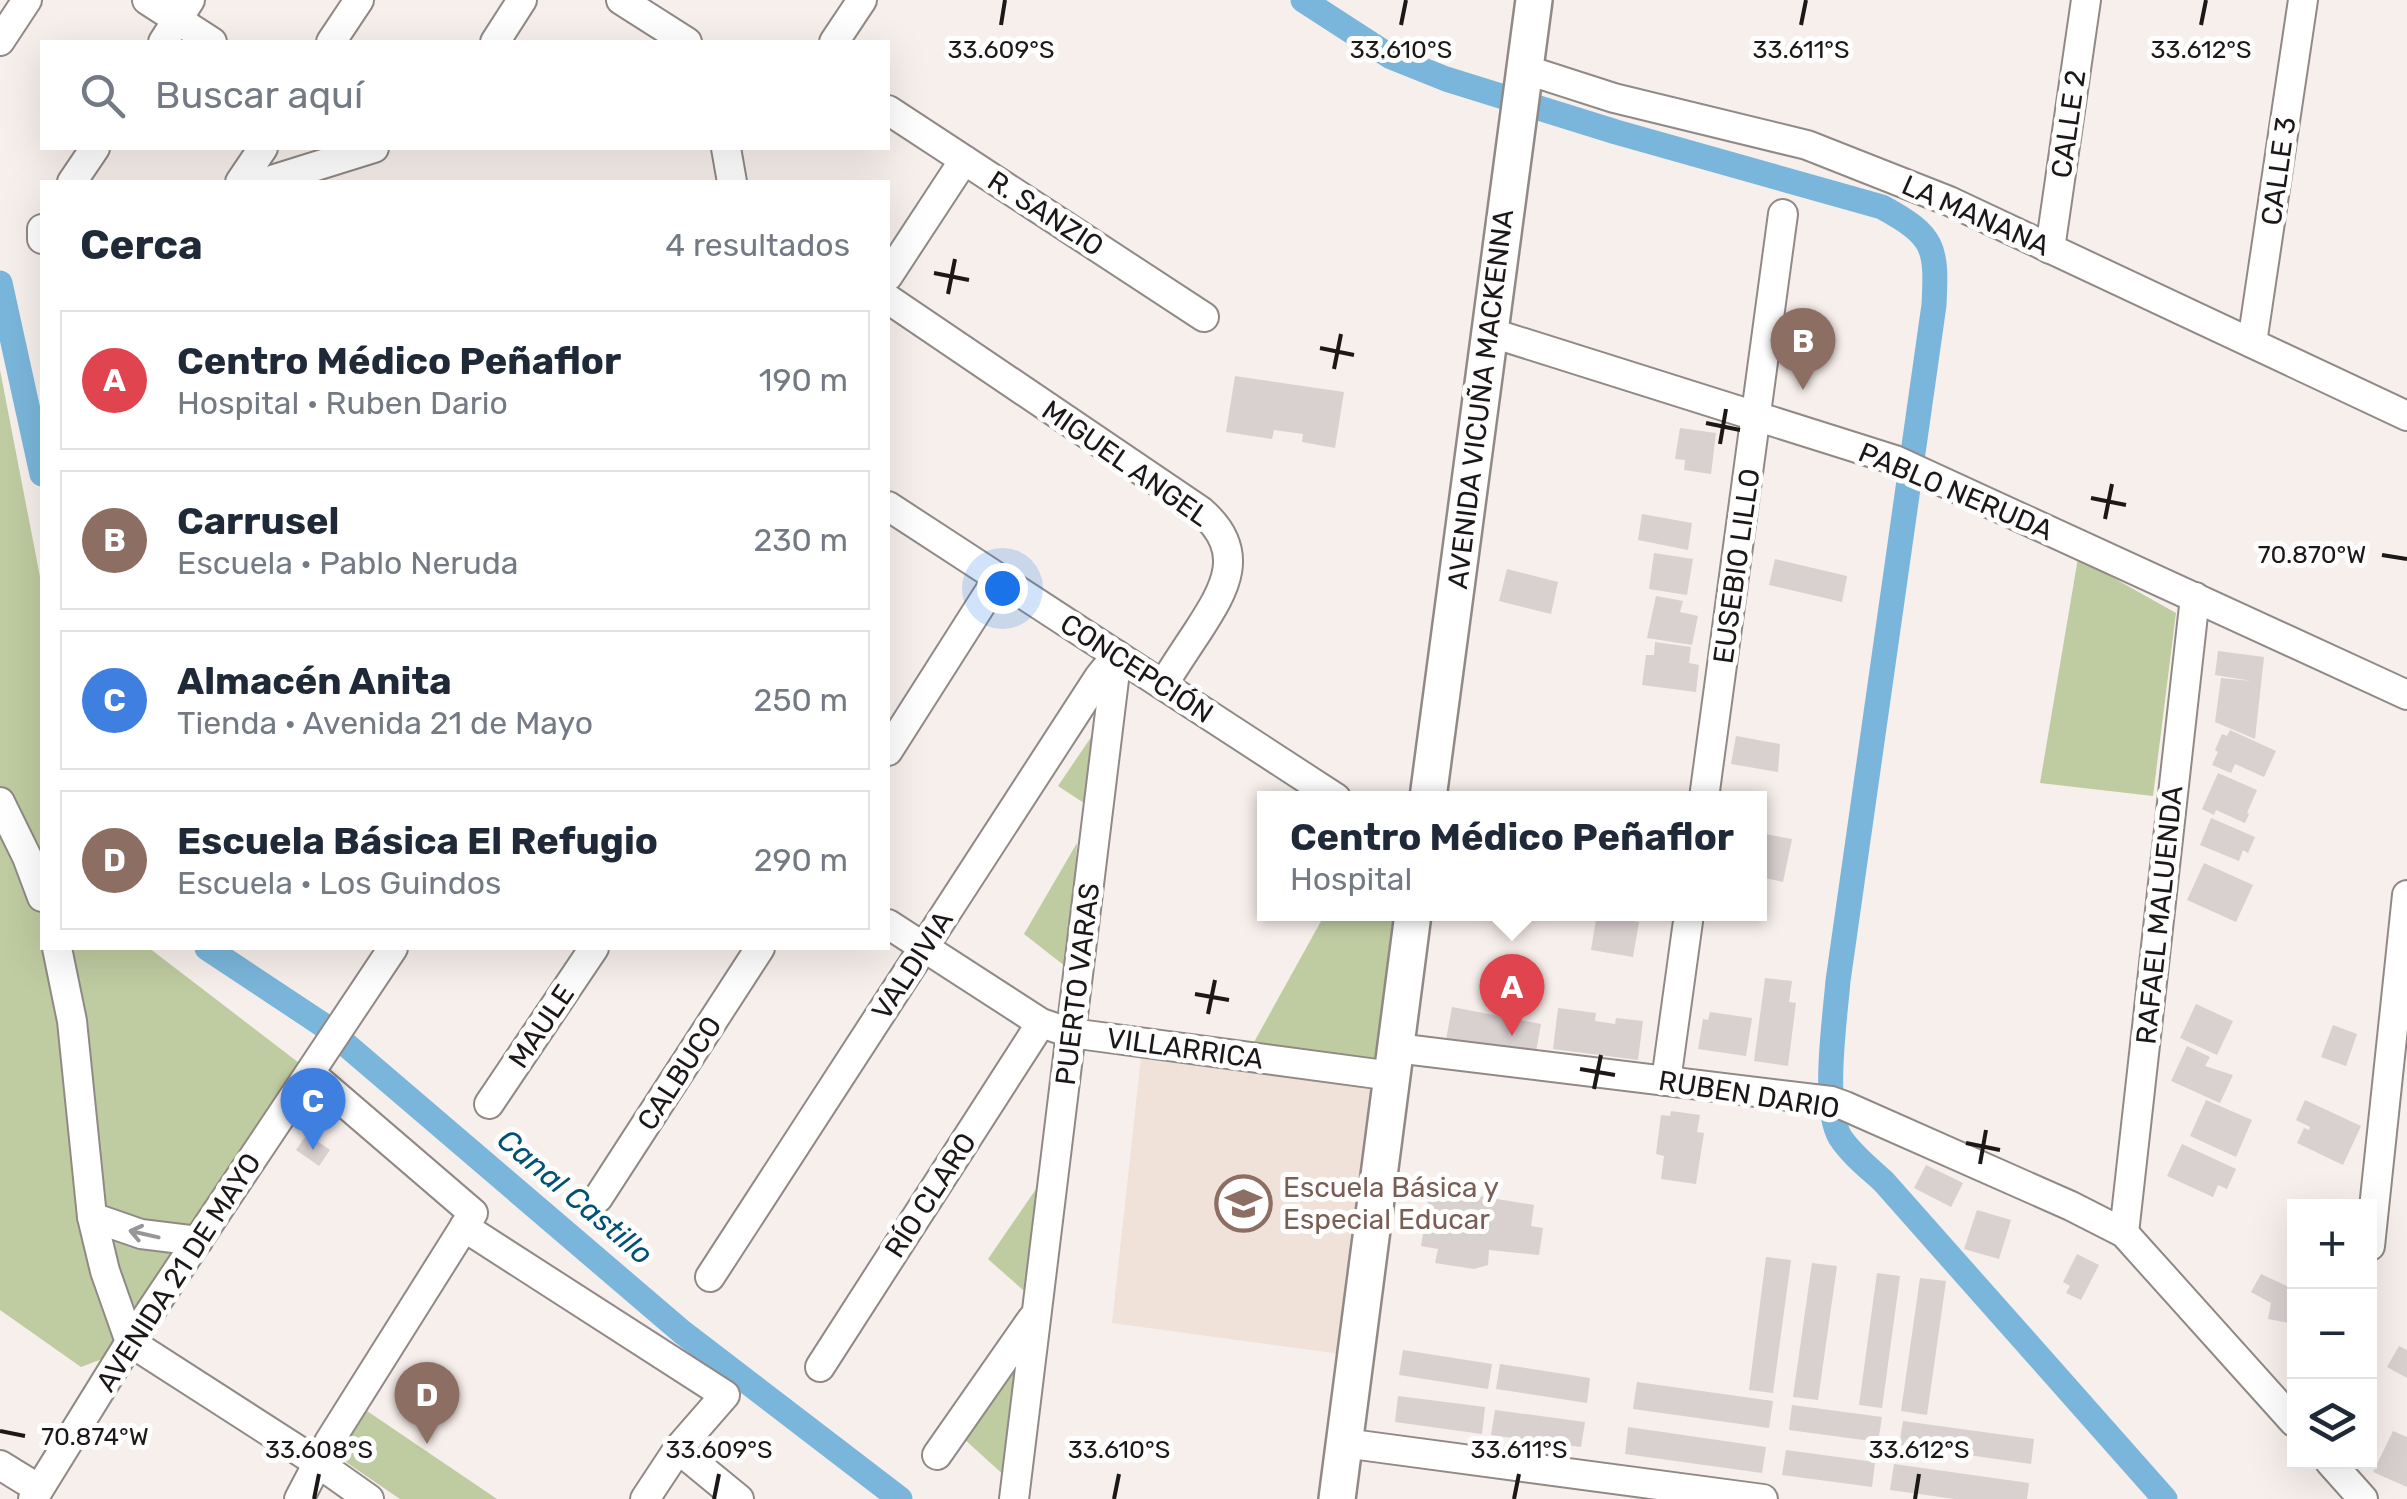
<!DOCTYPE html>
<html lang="es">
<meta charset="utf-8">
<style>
:root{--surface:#fff;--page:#f2f2f3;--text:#1f2937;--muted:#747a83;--line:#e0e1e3;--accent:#bc2a41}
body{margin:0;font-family:Rubik,sans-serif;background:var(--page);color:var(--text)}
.controls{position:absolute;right:30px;bottom:30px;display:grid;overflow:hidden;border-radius:0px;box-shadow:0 10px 40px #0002}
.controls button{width:90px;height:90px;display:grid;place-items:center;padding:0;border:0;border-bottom:2px solid var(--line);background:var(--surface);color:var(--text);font:50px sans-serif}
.you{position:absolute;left:1002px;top:588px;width:35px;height:35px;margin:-25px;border:8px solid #fff;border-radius:50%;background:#1a73e8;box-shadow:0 0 0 15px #1a73e833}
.badge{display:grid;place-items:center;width:65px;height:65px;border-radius:50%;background:var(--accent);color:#fff;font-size:32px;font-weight:700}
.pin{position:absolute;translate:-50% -82px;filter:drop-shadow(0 2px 5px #0008)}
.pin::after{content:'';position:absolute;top:52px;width:35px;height:30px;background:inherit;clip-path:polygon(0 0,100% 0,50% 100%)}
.popup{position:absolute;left:1257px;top:791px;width:510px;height:130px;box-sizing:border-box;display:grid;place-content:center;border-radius:0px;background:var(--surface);filter:drop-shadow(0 2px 8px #0005);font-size:32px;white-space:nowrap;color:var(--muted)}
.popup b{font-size:38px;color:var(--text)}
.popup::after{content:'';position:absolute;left:50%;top:100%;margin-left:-20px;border:20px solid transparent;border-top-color:var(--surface)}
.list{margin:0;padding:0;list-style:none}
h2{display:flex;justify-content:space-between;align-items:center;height:130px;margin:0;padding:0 40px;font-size:42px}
h2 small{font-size:32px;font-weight:400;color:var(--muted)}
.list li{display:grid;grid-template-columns:65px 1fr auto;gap:30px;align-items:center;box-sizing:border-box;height:140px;margin:0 20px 20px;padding:0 20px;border:2px solid var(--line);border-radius:0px}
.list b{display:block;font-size:38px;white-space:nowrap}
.list p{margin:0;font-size:32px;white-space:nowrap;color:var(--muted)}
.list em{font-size:32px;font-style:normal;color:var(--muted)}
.icon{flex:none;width:55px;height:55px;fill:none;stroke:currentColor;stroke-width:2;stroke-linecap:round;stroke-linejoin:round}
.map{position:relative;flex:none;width:2407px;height:1499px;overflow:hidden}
.search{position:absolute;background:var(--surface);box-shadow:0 10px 40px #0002;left:40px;top:40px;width:850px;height:110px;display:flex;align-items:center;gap:25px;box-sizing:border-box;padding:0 35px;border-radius:0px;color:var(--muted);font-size:38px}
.panel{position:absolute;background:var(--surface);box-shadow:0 10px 40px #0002;left:40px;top:180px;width:850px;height:770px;border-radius:0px}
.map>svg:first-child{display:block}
</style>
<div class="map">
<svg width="2407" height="1499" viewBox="0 0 2407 1499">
<rect width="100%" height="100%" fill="#f7efeb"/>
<path fill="#f0e1d9" d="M1141,1058L1381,1083L1341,1354L1112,1323Z"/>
<g fill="#bfcba0">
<path d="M0,370L42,587V948H149L307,1069L102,1359L81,1367L0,1310Z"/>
<path d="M2078,558L2176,613L2153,796L2040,783Z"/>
<path d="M1100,724L1090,807L1058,786Z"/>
<path d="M1077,843L1070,970L1024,934Z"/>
<path d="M1325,914H1411L1391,1067L1253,1044Z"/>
<path d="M1047,1173L1032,1298L988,1259Z"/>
<path d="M1022,1351L1006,1477L963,1438Z"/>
<path d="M367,1411L497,1499H400L337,1456Z"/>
</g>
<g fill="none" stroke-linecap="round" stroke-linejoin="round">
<g stroke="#7ab6db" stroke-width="25">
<path d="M1303,0L1391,57L1446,79L1616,132L1882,207C1935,236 1937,247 1934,305L1838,981C1835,1018 1822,1106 1840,1137C1851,1154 1869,1168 1884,1182L2165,1499"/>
<path d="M0,283L42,474"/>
<path d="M207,948L323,1025L682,1332L900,1499"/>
</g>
</g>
<g fill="#d9d0d0">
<path d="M1235,376L1344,392L1335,448L1302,442L1303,434L1274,430L1272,439L1226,432Z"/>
<path d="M1680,428L1716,433L1711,474L1684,470L1685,460L1675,459Z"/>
<path d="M1642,514L1692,523L1688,550L1638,540Z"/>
<path d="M1654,553L1693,559L1687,595L1649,589Z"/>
<path d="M1775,559L1847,576L1842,602L1769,585Z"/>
<path d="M1507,569L1558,582L1551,614L1499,601Z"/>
<path d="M1656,596L1683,601L1680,612L1698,616L1692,645L1647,638Z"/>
<path d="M1655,642L1691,647L1689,663L1699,665L1696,692L1642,685L1646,655H1654Z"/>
<path d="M2218,651L2264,657L2255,739L2215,722L2221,678L2252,681L2215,675Z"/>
<path d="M2230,730L2276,751L2264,777L2235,764L2231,773L2212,765L2218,752L2215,750L2222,734L2227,736Z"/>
<path d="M1736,736L1780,744L1778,772L1731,764Z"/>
<path d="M2218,773L2257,790L2247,813L2249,814L2245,823L2216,810L2214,815L2202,809Z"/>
<path d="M2211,818L2255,837L2248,853L2243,850L2239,861L2200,845Z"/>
<path d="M1760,833L1792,839L1783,882L1760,877Z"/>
<path d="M2204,863L2253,885L2236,922L2187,900Z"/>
<path d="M1597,914L1639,922L1633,957L1591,950Z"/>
<path d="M1765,978L1792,981L1789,1002L1796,1003L1788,1066L1754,1061Z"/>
<path d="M2196,1004L2233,1021L2217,1055L2180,1038Z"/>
<path d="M1452,1007L1541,1024L1535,1057L1446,1040Z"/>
<path d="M1558,1008L1596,1013L1595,1021L1615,1024L1616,1018L1643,1021L1638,1060L1553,1049Z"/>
<path d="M1710,1012L1752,1018L1746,1056L1698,1049L1703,1019L1708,1020Z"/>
<path d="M2333,1025L2357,1034L2346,1066L2321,1057Z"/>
<path d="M2187,1046L2210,1057L2205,1066L2233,1075L2220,1103L2171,1081Z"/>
<path d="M2206,1100L2252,1120L2236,1157L2190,1136Z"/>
<path d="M2305,1100L2361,1126L2343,1165L2297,1143L2304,1128L2309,1130L2310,1127L2296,1120Z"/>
<path d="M1671,1111L1700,1115L1697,1132L1704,1133L1696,1184L1661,1179L1664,1156L1656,1154L1661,1115L1670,1116Z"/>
<path d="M307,1134L330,1150L319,1166L296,1150Z"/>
<path d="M2182,1144L2236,1169L2227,1189L2218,1185L2213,1197L2167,1176Z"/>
<path d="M1926,1165L1963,1183L1951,1207L1914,1188Z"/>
<path d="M1431,1184L1480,1192L1479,1196L1534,1205L1531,1226L1543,1228L1539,1255L1489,1250L1488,1265L1474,1269L1435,1263L1438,1249L1421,1246Z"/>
<path d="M1977,1210L2011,1220L1999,1259L1964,1249Z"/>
<path d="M2077,1254L2099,1265L2081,1300L2066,1293L2070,1286L2063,1282Z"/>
<path d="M1766,1257L1791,1260L1773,1393L1749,1390Z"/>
<path d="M1812,1263L1837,1266L1818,1400L1793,1397Z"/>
<path d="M1877,1273L1900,1276L1882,1408L1859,1405Z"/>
<path d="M2261,1274L2291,1288V1296L2294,1297V1324L2268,1319L2271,1303L2251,1292Z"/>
<path d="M1920,1278L1946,1281L1927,1415L1901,1411Z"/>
<path d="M2399,1346L2407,1350V1378L2387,1367Z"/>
<path d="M1403,1350L1492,1364L1488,1389L1399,1375Z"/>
<path d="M1500,1364L1590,1378L1587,1403L1496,1389Z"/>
<path d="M1637,1382L1773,1401L1769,1428L1633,1409Z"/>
<path d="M1398,1396L1485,1407L1482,1434L1395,1422Z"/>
<path d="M1792,1405L1882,1417L1878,1442L1789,1430Z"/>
<path d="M1495,1410L1585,1422L1581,1447L1491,1435Z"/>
<path d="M1903,1421L2034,1439L2031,1464L1899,1445Z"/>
<path d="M1628,1427L1766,1447L1762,1473L1625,1454Z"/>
<path d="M2393,1431L2407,1437V1487L2373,1472Z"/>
<path d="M1786,1450L1875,1462L1872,1487L1782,1475Z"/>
<path d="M1894,1464L2029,1483L2027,1499H1955L1890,1490Z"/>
</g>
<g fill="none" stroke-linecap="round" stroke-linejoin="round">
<defs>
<g id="minor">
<path d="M147,0L212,42"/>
<path d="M621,0L687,42"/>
<path d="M0,41L27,0"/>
<path d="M163,42L190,0"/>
<path d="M331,42L359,0"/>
<path d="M495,42L522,0"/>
<path d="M834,42L862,0"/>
<path d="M1524,69L1614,98L1807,145L1949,201L2407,416"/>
<path d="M888,110L1204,317"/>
<path d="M726,148L732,182"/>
<path d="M72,182L95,148"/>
<path d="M240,182L263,148"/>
<path d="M265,182L374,148"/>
<path d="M42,229V239"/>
<path d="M2050,249L2086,0"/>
<path d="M888,276L964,160"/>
<path d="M888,299L1201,511C1248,552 1225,589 1198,631C1186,649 1174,667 1163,685"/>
<path d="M1489,332L1895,460L2407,695"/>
<path d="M2252,343L2303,0"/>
<path d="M888,506L1336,798"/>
<path d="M888,751L998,578"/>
<path d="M1704,798L1783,214"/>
<path d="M0,802L27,857L42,897"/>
<path d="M888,924L1041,1023L1071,1033L1392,1076"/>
<path d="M57,948L72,1021L92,1217L105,1271L130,1342"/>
<path d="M1396,1048L1831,1101L1845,1106L2071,1206L2124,1233L2294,1422"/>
<path d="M1666,1081L1689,914"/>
<path d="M489,1104L594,948"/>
<path d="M598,1198L760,948"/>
<path d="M92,1217L141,1234L198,1241"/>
<path d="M464,1227L725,1395L678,1449L645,1499"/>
<path d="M2124,1233L2195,597"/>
<path d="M2370,1246L2407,895"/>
<path d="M710,1277L1099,677L1116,656"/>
<path d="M130,1342L318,1463L369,1499"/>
<path d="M820,1367L1041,1023"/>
<path d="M1344,1443L1763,1499"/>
<path d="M678,1449L739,1499"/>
<path d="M937,1455L1032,1319"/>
<path d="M2330,1462L2363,1499"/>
<path d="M0,1465L39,1489"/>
<path d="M33,1499L130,1342L393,948"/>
<path d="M299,1499L329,1442L473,1213L310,1073"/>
<path d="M1014,1499L1117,655"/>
</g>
<g id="major">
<path d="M1428,798L1534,0"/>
<path d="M1337,1499L1413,914"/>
</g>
</defs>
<use href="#minor" stroke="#908985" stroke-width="32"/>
<use href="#major" stroke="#908985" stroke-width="40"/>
<use href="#minor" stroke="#fff" stroke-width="28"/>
<use href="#major" stroke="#fff" stroke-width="35"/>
</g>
<defs><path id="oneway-shaft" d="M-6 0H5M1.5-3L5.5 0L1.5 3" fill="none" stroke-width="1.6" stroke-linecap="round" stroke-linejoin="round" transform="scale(2.5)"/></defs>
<use stroke="#989797" href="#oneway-shaft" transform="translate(144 1234) rotate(-167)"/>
<path fill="none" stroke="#1b1817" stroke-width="4" d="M1001,25L1005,0M1401,25L1406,0M1801,25L1806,0M2201,25L2206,0M934,273L969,280M948,294L955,259M1320,348L1354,355M1334,369L1341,334M1706,423L1740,430M1720,444L1726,409M2091,498L2126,505M2105,519L2112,484M2382,555L2407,559M1195,994L1229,1000M1208,1014L1215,980M1580,1069L1615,1075M1594,1089L1601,1055M1966,1143L2000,1150M1980,1164L1986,1130M0,1431L25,1436M314,1499L319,1474M714,1499L719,1474M1114,1499L1119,1474M1514,1499L1519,1474M1915,1499L1919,1474"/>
<defs>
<symbol id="school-ring" viewBox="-11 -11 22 22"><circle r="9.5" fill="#fefefe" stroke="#8d6e63" stroke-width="1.5"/><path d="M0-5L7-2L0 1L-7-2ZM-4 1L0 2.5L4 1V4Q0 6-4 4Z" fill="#8d6e63"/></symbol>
</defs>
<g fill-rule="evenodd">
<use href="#school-ring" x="1212" y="1172" width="63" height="63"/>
</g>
<g text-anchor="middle" stroke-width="10" stroke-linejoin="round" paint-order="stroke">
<g font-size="28" fill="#1b1817" stroke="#fefefe">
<text transform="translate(2068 124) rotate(-82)" y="10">CALLE 2</text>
<text transform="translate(2278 171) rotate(-82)" y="10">CALLE 3</text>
<text transform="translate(1046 213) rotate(33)" y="10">R. SANZIO</text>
<text transform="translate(1976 215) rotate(24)" y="10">LA MANANA</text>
<text transform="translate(1480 399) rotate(-83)" y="10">AVENIDA VICUÑA MACKENNA</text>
<text transform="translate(1126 463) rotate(35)" y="10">MIGUEL ANGEL</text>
<text transform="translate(1956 491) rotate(23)" y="10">PABLO NERUDA</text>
<text transform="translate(1736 566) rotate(-82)" y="10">EUSEBIO LILLO</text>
<text transform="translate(1137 668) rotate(33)" y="10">CONCEPCIÓN</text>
<text transform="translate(2159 915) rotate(-84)" y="10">RAFAEL MALUENDA</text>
<text transform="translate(912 965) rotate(-57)" y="10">VALDIVIA</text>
<text transform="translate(1077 984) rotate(-83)" y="10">PUERTO VARAS</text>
<text transform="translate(541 1026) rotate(-56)" y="10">MAULE</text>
<text transform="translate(1185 1048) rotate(8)" y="10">VILLARRICA</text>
<text transform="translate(679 1073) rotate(-57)" y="10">CALBUCO</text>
<text transform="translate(1749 1094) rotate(9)" y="10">RUBEN DARIO</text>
<text transform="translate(930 1195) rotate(-57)" y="10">RÍO CLARO</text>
<text transform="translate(178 1272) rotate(-57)" y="10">AVENIDA 21 DE MAYO</text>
</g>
<g font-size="28" fill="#785e54" stroke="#fefefe" text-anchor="start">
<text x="1283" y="1197">Escuela Básica y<tspan x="1283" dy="32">Especial Educar</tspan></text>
</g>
<g font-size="30" font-style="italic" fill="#005175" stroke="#fefefe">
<text transform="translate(575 1197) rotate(40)" y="10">Canal Castillo</text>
</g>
</g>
<g font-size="25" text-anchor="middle" fill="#1b1817" stroke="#fefefe" stroke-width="10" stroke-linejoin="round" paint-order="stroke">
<text x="1001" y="58">33.609°S</text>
<text x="1401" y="58">33.610°S</text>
<text x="1801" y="58">33.611°S</text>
<text x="2201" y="58">33.612°S</text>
<text x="2312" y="563">70.870°W</text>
<text x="95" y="1445">70.874°W</text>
<text x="319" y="1458">33.608°S</text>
<text x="719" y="1458">33.609°S</text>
<text x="1119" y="1458">33.610°S</text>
<text x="1519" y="1458">33.611°S</text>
<text x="1919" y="1458">33.612°S</text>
</g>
</svg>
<div class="controls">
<button>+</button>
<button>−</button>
<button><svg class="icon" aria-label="layers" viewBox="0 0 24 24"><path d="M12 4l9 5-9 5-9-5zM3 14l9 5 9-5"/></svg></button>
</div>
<div class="you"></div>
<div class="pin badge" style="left:1512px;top:1036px;background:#e0444e">A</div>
<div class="popup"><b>Centro Médico Peñaflor</b>Hospital</div>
<div class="pin badge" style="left:1803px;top:390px;background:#8d6e63">B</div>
<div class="pin badge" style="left:313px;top:1150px;background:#3f7fe0">C</div>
<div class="pin badge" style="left:427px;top:1444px;background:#8d6e63">D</div>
<div class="search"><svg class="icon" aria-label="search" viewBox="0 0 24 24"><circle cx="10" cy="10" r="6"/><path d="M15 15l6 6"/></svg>Buscar aquí</div>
<section class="panel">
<h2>Cerca<small>4 resultados</small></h2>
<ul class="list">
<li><span class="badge" style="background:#e0444e">A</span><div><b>Centro Médico Peñaflor</b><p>Hospital · Ruben Dario</p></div><em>190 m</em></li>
<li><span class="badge" style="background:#8d6e63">B</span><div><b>Carrusel</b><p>Escuela · Pablo Neruda</p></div><em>230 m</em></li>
<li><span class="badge" style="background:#3f7fe0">C</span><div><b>Almacén Anita</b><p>Tienda · Avenida 21 de Mayo</p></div><em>250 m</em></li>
<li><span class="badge" style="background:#8d6e63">D</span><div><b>Escuela Básica El Refugio</b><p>Escuela · Los Guindos</p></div><em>290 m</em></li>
</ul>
</section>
</div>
